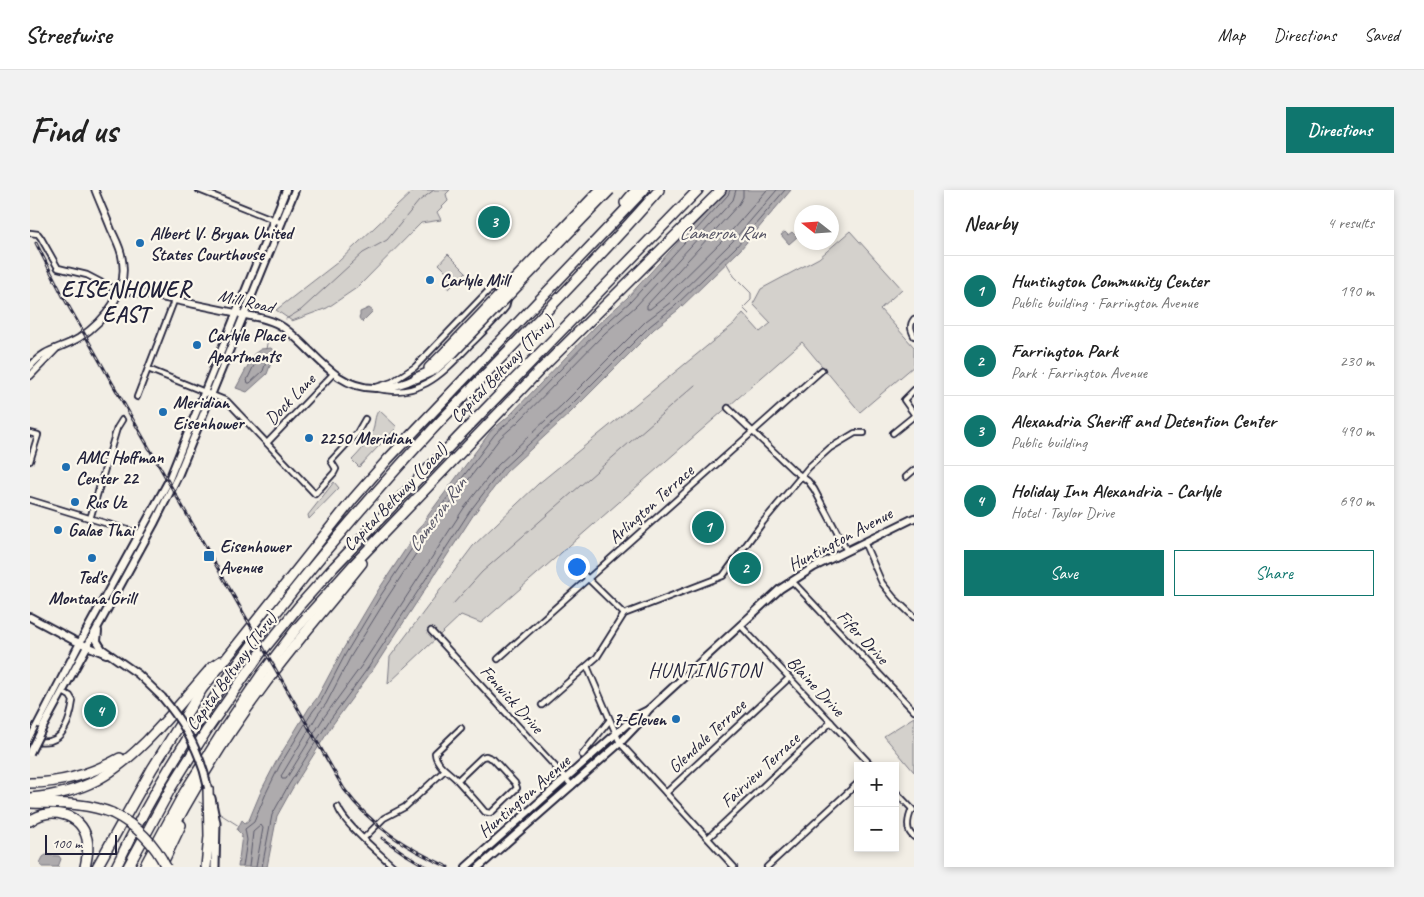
<!DOCTYPE html>
<meta charset="utf-8">
<style>
:root{--surface:#fff;--page:#f2f2f2;--text:#222;--muted:#767676;--line:#e0e0e0;--accent:#0f766e}
body{margin:0;font-family:Caveat,sans-serif;background:var(--page);color:var(--text)}
.controls{position:absolute;right:15px;bottom:15px;display:grid;overflow:hidden;border-radius:0px;box-shadow:0 2px 8px #0003}
.controls button{width:45px;height:45px;display:grid;place-items:center;padding:0;border:0;border-bottom:1px solid var(--line);background:var(--surface);color:var(--text);font:25px sans-serif}
.compass{position:absolute;left:764px;top:15px;width:45px;height:45px;border-radius:50%;background:var(--surface);box-shadow:0 2px 8px #0003;rotate:287deg}
.scale{position:absolute;left:15px;bottom:12px;width:72px;box-sizing:border-box;padding-left:5px;border:2px solid #22223b;border-top:0;font-size:14px;line-height:18px;white-space:nowrap;color:#22223b;-webkit-text-stroke:4px #fbf7ec;paint-order:stroke}
.you{position:absolute;left:546px;top:376px;width:18px;height:18px;margin:-12px;border:4px solid #fff;border-radius:50%;background:#1a73e8;box-shadow:0 0 0 8px #1a73e833}
.badge{display:grid;place-items:center;width:32px;height:32px;border-radius:50%;background:var(--accent);color:#fff;font-size:16px;font-weight:700}
.pin{position:absolute;translate:-50% -50%;border:2px solid #fff;box-shadow:0 1px 5px #0006}
.list{margin:0;padding:0;list-style:none}
h2{display:flex;justify-content:space-between;align-items:center;height:65px;margin:0;padding:0 20px;font-size:21px}
h2 small{font-size:16px;font-weight:400;color:var(--muted)}
.list li{display:grid;grid-template-columns:32px 1fr auto;gap:15px;align-items:center;box-sizing:border-box;height:70px;padding:0 20px;border-top:1px solid var(--line)}
.list b{display:block;font-size:19px;white-space:nowrap}
.list p{margin:0;font-size:16px;white-space:nowrap;color:var(--muted)}
.list em{font-size:16px;font-style:normal;color:var(--muted)}
.actions{display:flex;gap:10px;padding:15px 20px}
.actions a{flex:1;padding:11px 0;border:1px solid var(--accent);border-radius:0px;text-align:center;font-size:18px;color:var(--accent)}
.actions .main{background:var(--accent);color:#fff}
.map{position:relative;flex:none;width:884px;height:677px;overflow:hidden;border-radius:0px}
header{display:flex;align-items:center;gap:30px;box-sizing:border-box;height:70px;padding:0 25px;background:var(--surface);border-bottom:1px solid var(--line)}
header strong{font-size:24px}
nav{display:flex;gap:28px;margin-inline-start:auto;font-size:18px}
.intro{display:flex;align-items:center;justify-content:space-between;box-sizing:border-box;height:120px;padding:0 30px}
h1{margin:0;font-size:35px}
.button{padding:12px 22px;border-radius:0px;background:var(--accent);color:#fff;font-size:18px;font-weight:700}
main{display:flex;gap:30px;padding:0 30px}
aside{flex:1;background:var(--surface);border-radius:0px;box-shadow:0 2px 8px #0003}
.map>svg:first-child{display:block}
</style>
<header>
<strong>Streetwise</strong>
<nav><a>Map</a><a>Directions</a><a>Saved</a></nav>
</header>
<div class="intro"><h1>Find us</h1><a class="button">Directions</a></div>
<main>
<div class="map">
<svg width="884" height="677" viewBox="0 0 884 677">
<rect width="100%" height="100%" fill="#f2eee5"/>
<filter id="ink" filterUnits="userSpaceOnUse"><feTurbulence type="fractalNoise" baseFrequency=".02" numOctaves="2"/><feDisplacementMap in="SourceGraphic" scale="10" xChannelSelector="R" yChannelSelector="G"/><feConvolveMatrix kernelMatrix="1 2 1 2 8 2 1 2 1" color-interpolation-filters="sRGB"/></filter>
<g filter="url(#ink)">
<g fill="#d4d1cc" stroke="#7b7a84">
<path d="M384,0H420L416,4L418,11L407,22L411,30L391,33L328,97L297,118L262,131L246,120L308,72Z"/>
<path d="M820,41L872,99L850,119L884,157V176L830,222L772,152L451,433L431,425L358,494L360,467L443,356L508,294L704,134L713,123L730,142L741,133L723,114L731,99L789,68Z"/>
<path d="M418,64L436,82L419,99L412,93L420,85L409,74Z"/>
<path d="M349,220L367,237L329,277L322,270C330,262 337,254 342,243C345,236 344,225 349,220Z"/>
<path d="M304,292L309,298L279,329L278,325Z"/>
<path d="M717,361L729,372L710,390L703,384Z"/>
<path d="M884,527V582L854,546Z"/>
</g>
<g fill="#aeabad" stroke="#76747f">
<path d="M696,0H761L710,60L648,120L624,139L541,222L476,282L444,324L342,481L303,534L262,599L247,626L237,677H208L212,645L207,640L212,630L215,633L219,630L232,599L246,572L279,518L287,508L312,461L347,402L399,324L461,241L480,225L567,135L597,108Z"/>
<path d="M755,42L758,45L762,42L767,47L759,54L751,45Z"/>
<path d="M339,118L343,121L332,132L329,128L330,126V122Z"/>
<path d="M241,158L245,162L237,184L217,202L206,198L224,164L231,159Z"/>
<path d="M16,665L29,666L31,669L28,677H12L10,673L13,667Z"/>
</g>
<g fill="none" stroke-linecap="round" stroke-linejoin="round">
<g stroke="#5a5969" stroke-width="1">
<path d="M706,0L703,10L606,116L575,143L488,232L470,248L408,330L357,408L321,466L296,514L288,524L256,578L251,586L252,589H256L294,527L332,475L434,318L468,275L533,214L616,131L641,112L702,52L747,0"/>
<path d="M713,0V7L709,14L617,115V119H620L636,106L696,47L737,0"/>
<path d="M233,164H237L238,166L233,181L220,193H218L217,190L228,167Z"/>
<path d="M213,677L217,650L215,639L224,632L237,601L250,575L283,521L291,511L316,463L351,405L403,327L465,244L483,228L571,138L601,111L698,5L700,0"/>
<path d="M219,677L223,642L231,635L233,638L226,677"/>
<path d="M232,677L242,625L258,596L299,531L338,478L440,321L472,279L538,218L620,136L645,116L706,57L755,0"/>
</g>
<g stroke="#76747f" stroke-width="1">
<path d="M696,72L704,86L721,103V110L713,118L719,124"/>
<path d="M256,129L271,120L333,63L357,50L389,11L404,0"/>
<path d="M236,159L239,144"/>
<path d="M423,414L452,382L665,195"/>
<path d="M169,612L175,615"/>
<path d="M187,622L209,636"/>
</g>
<defs>
<g id="minor">
<path d="M169,0L252,33"/>
<path d="M0,43L8,44L11,48L28,78L57,85L80,97L90,99"/>
<path d="M463,98L468,100L478,109L476,117C466,130 453,142 441,154C412,184 390,210 344,198L362,192L385,177L458,101Z"/>
<path d="M884,129C879,135 881,140 884,146"/>
<path d="M118,179L197,211L285,304L304,283L306,279L301,271L327,243L335,229"/>
<path d="M884,200L874,210L884,224"/>
<path d="M107,207L144,111"/>
<path d="M698,218L763,280L778,291L784,299L817,361"/>
<path d="M0,243L8,245L0,271"/>
<path d="M863,243L884,226"/>
<path d="M237,253L303,184"/>
<path d="M876,287L884,280"/>
<path d="M0,310L111,344"/>
<path d="M60,329L87,238L92,230"/>
<path d="M834,352L852,393L864,408L884,427"/>
<path d="M546,377L594,424"/>
<path d="M762,391L884,521"/>
<path d="M710,435L842,576"/>
<path d="M401,441L532,584L542,596"/>
<path d="M468,469L792,180"/>
<path d="M557,476L590,553L704,677"/>
<path d="M512,515L567,467L594,424L693,386L733,332L779,277L800,258L825,243H834"/>
<path d="M0,551C6,551 14,552 20,551C36,547 41,525 43,511L40,506L33,502"/>
<path d="M552,565L579,531"/>
<path d="M428,590L452,567L456,566L463,569L485,593L487,598L463,621L460,623L455,622C446,611 436,600 426,589C418,581 406,575 405,563L431,538"/>
<path d="M865,601L883,620"/>
<path d="M636,603L759,488"/>
<path d="M308,617C313,633 350,664 364,677"/>
<path d="M882,619C878,628 875,641 884,647"/>
<path d="M334,648L354,628L375,617L415,580"/>
<path d="M678,648L801,532"/>
<path d="M737,677L828,593"/>
</g>
<g id="tertiary">
<path d="M90,99L207,123"/>
<path d="M0,177C16,157 29,160 49,148C75,131 99,101 92,68C91,58 85,48 81,39C76,26 70,13 65,0"/>
<path d="M0,186L26,159"/>
</g>
<g id="secondary">
<path d="M210,124C225,127 242,129 254,138C285,160 303,198 345,198C360,198 373,195 386,188"/>
<path d="M0,427L43,450L76,464"/>
<path d="M68,441L67,451L72,459L108,484L132,507"/>
<path d="M12,539L125,332L148,286L265,0"/>
<path d="M0,549L53,447L138,292L256,0"/>
<path d="M436,677L606,526L618,520L750,399L784,377L884,328"/>
<path d="M449,677L590,553L610,532L618,520"/>
</g>
<path id="primary" d="M181,608L186,633L185,677"/>
<g id="motorway">
<path d="M595,13L606,0"/>
<path d="M399,178L416,161"/>
<path d="M386,188L404,180L421,165"/>
<path d="M0,593C31,593 63,583 90,568"/>
<path d="M0,608C23,606 46,601 67,590C111,566 149,514 182,477L191,471"/>
<path d="M0,613C29,614 55,612 82,623"/>
<path d="M0,631C20,616 51,623 57,649C59,659 57,668 55,677"/>
<path d="M67,677L122,579L172,499L323,309L358,269L614,0"/>
<path d="M86,677C164,514 281,371 403,239C478,159 557,83 629,0"/>
<path d="M98,677L142,596L177,540L230,464L269,416L304,377L439,236L668,0"/>
<path d="M114,677L154,603L197,535L231,485L267,438L324,374L511,179L691,0"/>
<path d="M123,677C154,615 190,554 232,498C263,455 299,415 332,373"/>
<path d="M131,677L151,635"/>
<path d="M176,677L179,646L178,598"/>
</g>
</defs>
<use href="#minor" stroke="#22223b" stroke-width="8"/>
<use href="#tertiary" stroke="#22223b" stroke-width="9"/>
<use href="#secondary" stroke="#22223b" stroke-width="10"/>
<use href="#primary" stroke="#22223b" stroke-width="11"/>
<use href="#motorway" stroke="#22223b" stroke-width="12"/>
<use href="#minor" stroke="#fbf7ec" stroke-width="4.5"/>
<use href="#tertiary" stroke="#fbf7ec" stroke-width="5.5"/>
<use href="#secondary" stroke="#fbf7ec" stroke-width="6"/>
<use href="#primary" stroke="#fbf7ec" stroke-width="7"/>
<use href="#motorway" stroke="#fbf7ec" stroke-width="9"/>
<defs>
<g id="rail">
<path d="M6,53L34,108L119,258L314,599C341,636 376,658 418,677"/>
<path d="M352,648L375,664L397,677"/>
</g>
</defs>
<use href="#rail" stroke="#22223b" stroke-width="3"/>
<use href="#rail" stroke="#fbf7ec" stroke-width="1" stroke-dasharray="4" stroke-linecap="butt"/>
<defs>
<g id="secondary-bridge">
<path d="M132,507C155,534 171,563 178,598"/>
<path d="M0,563L12,539"/>
</g>
<g id="motorway-bridge">
<path d="M416,161L570,0"/>
<path d="M421,165L580,0"/>
<path d="M82,623C106,635 124,652 136,677"/>
</g>
</defs>
<use href="#secondary-bridge" stroke="#22223b" stroke-width="10" stroke-linecap="butt"/>
<use href="#motorway-bridge" stroke="#22223b" stroke-width="12" stroke-linecap="butt"/>
<use href="#secondary-bridge" stroke="#fbf7ec" stroke-width="6"/>
<use href="#motorway-bridge" stroke="#fbf7ec" stroke-width="9"/>
</g>
</g>
<g fill="#1f6fb2" stroke="#fbf7ec" stroke-width="2">
<circle cx="110" cy="53" r="5"/>
<circle cx="400" cy="90" r="5"/>
<circle cx="167" cy="155" r="5"/>
<circle cx="133" cy="222" r="5"/>
<circle cx="279" cy="248" r="5"/>
<circle cx="36" cy="277" r="5"/>
<circle cx="45" cy="312" r="5"/>
<circle cx="28" cy="340" r="5"/>
<rect x="173" y="360" width="12" height="12" rx="2.5"/>
<circle cx="62" cy="368" r="5"/>
<circle cx="646" cy="529" r="5"/>
</g>
<g text-anchor="middle" stroke-width="4.5" stroke-linejoin="round" paint-order="stroke">
<g font-size="18" font-weight="bold" fill="#22223b" stroke="#fbf7ec" text-anchor="start">
<text x="120" y="49">Albert V. Bryan United<tspan x="120" dy="21">States Courthouse</tspan></text>
<text x="410" y="96">Carlyle Mill</text>
<text x="177" y="151">Carlyle Place<tspan x="177" dy="21">Apartments</tspan></text>
<text x="143" y="218">Meridian<tspan x="143" dy="21">Eisenhower</tspan></text>
<text x="289" y="254">2250 Meridian</text>
<text x="46" y="273">AMC Hoffman<tspan x="46" dy="21">Center 22</tspan></text>
<text x="55" y="318">Rus Uz</text>
<text x="38" y="346">Galae Thai</text>
<text x="190" y="362">Eisenhower<tspan x="190" dy="21">Avenue</tspan></text>
<text x="62" y="393" text-anchor="middle">Ted's<tspan x="62" dy="21">Montana Grill</tspan></text>
<text x="636" y="535" text-anchor="end">7-Eleven</text>
</g>
<g font-size="18" fill="#22223b" stroke="#fbf7ec">
<text transform="translate(216 111) rotate(13)" y="6">Mill Road</text>
<text transform="translate(472 179) rotate(-46)" y="6">Capital Beltway (Thru)</text>
<text transform="translate(260 209) rotate(-46)" y="6">Dock Lane</text>
<text transform="translate(365 307) rotate(-46)" y="6">Capital Beltway (Local)</text>
<text transform="translate(621 314) rotate(-42)" y="6">Arlington Terrace</text>
<text transform="translate(810 349) rotate(-28)" y="6">Huntington Avenue</text>
<text transform="translate(833 447) rotate(47)" y="6">Fifer Drive</text>
<text transform="translate(201 481) rotate(-54)" y="6">Capital Beltway (Thru)</text>
<text transform="translate(786 496) rotate(47)" y="6">Blaine Drive</text>
<text transform="translate(482 509) rotate(48)" y="6">Fenwick Drive</text>
<text transform="translate(677 546) rotate(-43)" y="6">Glendale Terrace</text>
<text transform="translate(730 580) rotate(-43)" y="6">Fairview Terrace</text>
<text transform="translate(494 606) rotate(-41)" y="6">Huntington Avenue</text>
</g>
<g font-size="19" font-style="italic" fill="#535263" stroke="#fbf7ec">
<text x="692" y="49">Cameron Run</text>
<text transform="translate(406 324) rotate(-54)" y="7">Cameron Run</text>
</g>
<g font-size="20" letter-spacing="1" fill="#22223b" stroke="#fbf7ec">
<text x="675" y="487">HUNTINGTON</text>
</g>
<g font-size="22" font-weight="bold" letter-spacing="1" fill="#22223b" stroke="#fbf7ec">
<text x="96" y="107">EISENHOWER<tspan x="96" dy="25">EAST</tspan></text>
</g>
</g>
</svg>
<div class="controls">
<button>+</button>
<button>−</button>
</div>
<svg class="compass" viewBox="-18 -18 36 36"><path d="M0-13l5 13h-10z" fill="#e53935"/><path d="M0 13l5-13h-10z" fill="#767676"/></svg>
<div class="scale">100 m</div>
<div class="you"></div>
<div class="pin badge" style="left:678px;top:337px">1</div>
<div class="pin badge" style="left:715px;top:378px">2</div>
<div class="pin badge" style="left:464px;top:32px">3</div>
<div class="pin badge" style="left:70px;top:521px">4</div>
</div>
<aside>
<h2>Nearby<small>4 results</small></h2>
<ul class="list">
<li><span class="badge">1</span><div><b>Huntington Community Center</b><p>Public building · Farrington Avenue</p></div><em>190 m</em></li>
<li><span class="badge">2</span><div><b>Farrington Park</b><p>Park · Farrington Avenue</p></div><em>230 m</em></li>
<li><span class="badge">3</span><div><b>Alexandria Sheriff and Detention Center</b><p>Public building</p></div><em>490 m</em></li>
<li><span class="badge">4</span><div><b>Holiday Inn Alexandria - Carlyle</b><p>Hotel · Taylor Drive</p></div><em>690 m</em></li>
</ul>
<div class="actions"><a class="main">Save</a><a>Share</a></div>
</aside>
</main>
